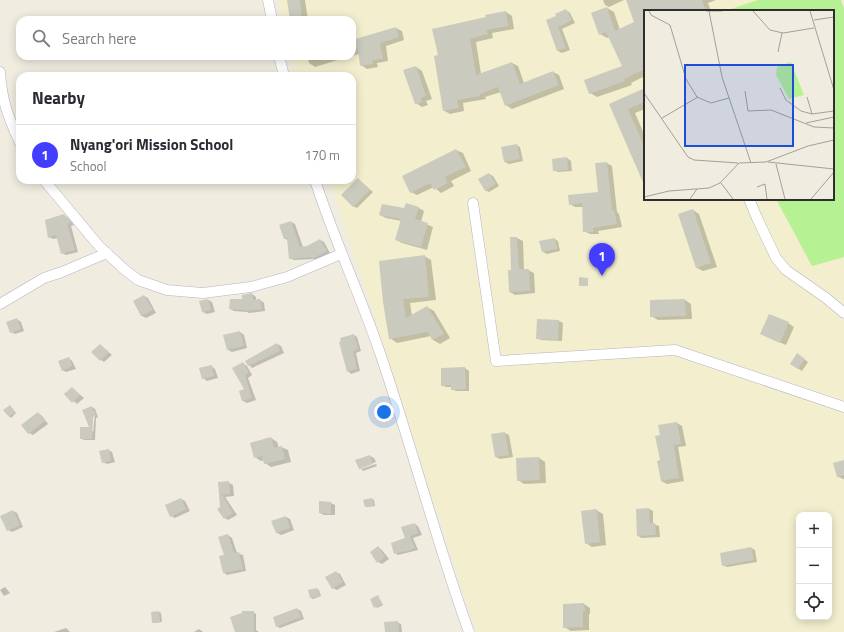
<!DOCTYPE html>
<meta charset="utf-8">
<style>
:root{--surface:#fff;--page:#f2f2f3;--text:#2b2b33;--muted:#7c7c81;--line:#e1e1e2;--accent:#423dff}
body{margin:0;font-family:"Titillium Web",sans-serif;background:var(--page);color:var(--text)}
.controls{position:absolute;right:12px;bottom:12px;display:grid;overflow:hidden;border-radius:8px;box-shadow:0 2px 10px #0003}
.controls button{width:36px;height:36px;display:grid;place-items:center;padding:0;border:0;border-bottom:1px solid var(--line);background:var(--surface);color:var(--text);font:20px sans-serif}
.you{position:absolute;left:384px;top:412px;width:14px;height:14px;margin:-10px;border:3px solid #fff;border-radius:50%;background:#1a73e8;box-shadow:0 0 0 6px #1a73e833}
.badge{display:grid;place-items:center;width:26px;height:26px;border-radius:50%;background:var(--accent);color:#fff;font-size:13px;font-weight:700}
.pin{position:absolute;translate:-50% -33px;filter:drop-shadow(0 1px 2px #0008)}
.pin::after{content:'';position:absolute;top:21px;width:14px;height:12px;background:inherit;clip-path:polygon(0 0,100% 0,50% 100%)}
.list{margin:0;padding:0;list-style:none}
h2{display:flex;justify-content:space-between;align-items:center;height:52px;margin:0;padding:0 16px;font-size:17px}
h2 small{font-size:13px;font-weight:400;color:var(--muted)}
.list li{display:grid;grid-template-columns:26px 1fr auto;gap:12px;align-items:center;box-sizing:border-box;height:60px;padding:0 16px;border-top:1px solid var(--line)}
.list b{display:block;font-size:15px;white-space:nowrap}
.list p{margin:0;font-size:13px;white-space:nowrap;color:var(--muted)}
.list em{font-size:13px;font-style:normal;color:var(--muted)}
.icon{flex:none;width:22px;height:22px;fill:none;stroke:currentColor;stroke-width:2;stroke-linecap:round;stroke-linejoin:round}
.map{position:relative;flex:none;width:844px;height:632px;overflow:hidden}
.search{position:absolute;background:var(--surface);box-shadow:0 2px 10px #0003;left:16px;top:16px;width:340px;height:44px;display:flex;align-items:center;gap:10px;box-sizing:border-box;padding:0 14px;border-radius:12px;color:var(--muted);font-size:15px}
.panel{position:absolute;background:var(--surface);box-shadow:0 2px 10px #0003;left:16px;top:72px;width:340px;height:112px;border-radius:12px}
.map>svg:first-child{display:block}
</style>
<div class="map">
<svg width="844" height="632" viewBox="0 0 844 632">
<rect width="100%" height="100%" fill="#f0ece0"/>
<path fill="#f2eece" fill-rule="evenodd" d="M279,0H844V632H476L330,180H352V76H296L291,56H352V20H283ZM645,11H833V199H645ZM799,515H829V617H799Z"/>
<path fill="#b6f194" d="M758,0H841L844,8V257L812,266L776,199H833V11H725Z"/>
<g fill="#0003" fill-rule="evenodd">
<path d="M288,0H305L308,20H291Z"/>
<path d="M603,0H624L609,7L605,5Z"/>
<path d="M627,0H716L708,3L711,11H645V76L631,83L632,85L597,97L590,93L623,67L610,37L607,38L600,34L607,8L614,12L620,30L635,23Z"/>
<path d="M566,10L570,13L575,23L562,29L570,50L562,53L558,51V16Z"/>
<path d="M506,12L512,16L514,29L492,33L493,38L476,42L481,74L512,63L518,66L524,83L553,72L559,75L564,89L512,109L506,105L501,92L485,97L486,99L463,103L464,111L450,114L443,110L439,56Z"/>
<path d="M396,28L402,31L404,40L386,46L388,61L377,63L378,67L367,69L361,65L359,54L352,56V41Z"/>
<path d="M307,56H351L315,67L309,63Z"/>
<path d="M416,67L422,71L432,99L426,101L428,105L422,107L416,103Z"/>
<path d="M645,89V109L635,113L645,136V184L610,104Z"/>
<path d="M516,145L520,147L523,161L509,164L505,162Z"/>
<path d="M456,150L463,153L471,171L451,181L454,186L441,193L434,187L417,195L411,192Z"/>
<path d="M567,158L571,161L572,171L558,172L554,170Z"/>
<path d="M607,163L612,166L617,212L619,214L622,227L598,231L599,234H590L584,231V207H575L570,204L599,193Z"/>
<path d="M489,174L493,176L499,186L489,192L485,190Z"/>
<path d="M358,179L373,192L357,208L353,206Z"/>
<path d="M419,208L424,211L421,222L433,227L427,250L402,243L396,240L402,221L386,218L380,215Z"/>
<path d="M693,210L699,214L717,267L703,271L697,268Z"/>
<path d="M64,215L68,218L74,225L71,226L78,252L66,255L62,253L58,238L53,239L49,237Z"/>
<path d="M291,222L295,224L303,247H307L320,240L324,242L330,253L317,260L314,259L294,260L290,258L289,241L284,238Z"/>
<path d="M511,238H517L523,241L524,270H528L534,273L535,293L515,295L510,292L512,271Z"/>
<path d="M554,239L558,241L560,251L547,254L543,252Z"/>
<path d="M424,256L431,260L436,300L410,303L412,316L427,307L434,311L450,338L440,344L433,340L431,336L397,343L390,338L384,302Z"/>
<path d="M252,294L256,297V301L260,300L264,303L265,311L249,313L247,312L234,311L230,309Z"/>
<path d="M144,296L148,298L156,313L146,318L142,316L134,301Z"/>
<path d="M208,300L212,302L215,312L207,314L203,312Z"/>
<path d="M685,300L691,304L692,319L658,320L651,316Z"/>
<path d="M17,319L21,322L24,331L15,334L11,332Z"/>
<path d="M559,321L563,323L562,341L541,340L537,338Z"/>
<path d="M788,323L794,327L786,345L767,337Z"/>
<path d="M240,332L244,335L247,348L232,352L228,350Z"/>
<path d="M354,335L357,337L361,351L356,353L360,371L351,374L348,371L342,341Z"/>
<path d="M277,344L281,346L284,353L252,368L249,365Z"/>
<path d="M100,345L112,355L104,362L101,360Z"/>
<path d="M801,357L808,362L802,371L791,364Z"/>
<path d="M69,358L72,361L76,369L66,372L62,370Z"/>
<path d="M243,363L247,366L252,375L248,378L256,400L247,403L243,401L240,391L245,390Z"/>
<path d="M211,366L215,369L218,378L207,381L203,378Z"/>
<path d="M465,368L469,371V391H456L452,389V387H446L442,385Z"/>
<path d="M72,388L84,398L77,404L66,394Z"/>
<path d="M11,407L16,413L11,418L5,410Z"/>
<path d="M92,407L95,409L98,417L96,418L95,440H84L81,438L91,428ZM93,412H95L93,433L92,429Z"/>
<path d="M38,413L42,416L48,424L33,435L29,433Z"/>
<path d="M677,423L682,426L686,446L678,447L684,481L667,484L661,481V436Z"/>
<path d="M505,433L509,435L513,457L500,459L496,457L492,435Z"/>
<path d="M271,438L277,442L279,448L281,447L288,450L291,462L271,467L265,463L264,460L261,461L255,457Z"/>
<path d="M108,450L112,452L115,462L107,464L103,462Z"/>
<path d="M370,456L374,458L376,462L361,467V469H359Z"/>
<path d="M539,458L545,462L546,483L524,484L518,480L517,459Z"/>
<path d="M844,461V479H843L837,476Z"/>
<path d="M376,464L377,466L363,471L361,469Z"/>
<path d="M219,483H229L233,485L234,496L225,497L237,515L228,520L225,518L222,507Z"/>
<path d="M181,499L185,501L190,511L175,518L171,516Z"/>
<path d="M372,499L374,500L375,506L367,507L365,506Z"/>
<path d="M320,502L331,503L335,505V515H324L320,513Z"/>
<path d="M649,509L653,511V524L659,526L660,537L642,538L638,536Z"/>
<path d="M596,510L603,514L606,545L592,547L586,543Z"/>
<path d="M13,511L17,513L23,527L12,532L8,530Z"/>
<path d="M286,517L290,519L294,530L281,535L277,533Z"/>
<path d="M414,524L418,526L422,535L413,538L418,550L398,555L395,553L408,538Z"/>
<path d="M228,535L232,538L237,553L243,555L246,571L227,575L223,572Z"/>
<path d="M378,547L382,550L389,559L382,564L378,562Z"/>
<path d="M751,548L755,550L757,562L727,567L723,565Z"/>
<path d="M336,572L340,574L346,585L337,590L333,588Z"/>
<path d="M5,587L10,593L4,596L0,590Z"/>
<path d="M317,589L319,590L321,596L313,599L311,598Z"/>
<path d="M378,596L383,605L377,608L371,600Z"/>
<path d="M584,604L590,608V614H589V630L571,631L564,627Z"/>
<path d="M297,609L301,611L304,619L280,628L276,626Z"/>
<path d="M159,612L161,613L162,622L154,623L153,622Z"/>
<path d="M253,612L256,614V630L259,632H248Z"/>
<path d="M397,622L401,624L402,632H386Z"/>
<path d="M66,628L70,632H54Z"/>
<path d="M199,629L203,632H194Z"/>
</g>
<g fill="#cbcabe">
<path d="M287,0H300L302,20H290Z"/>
<path d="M626,0H702L706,11H645V69L624,79L625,81L589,94L584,80L622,66L606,32L599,35L591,13L607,7L615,31L634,22Z"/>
<path d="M566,9L572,20L558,27L566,48L557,51L546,20L556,16L555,14Z"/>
<path d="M506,11L508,26L486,30L488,34L470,39L476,75L512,62L520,84L553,71L559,85L505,106L498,87L480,94V96L457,100L459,108L443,111L434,56L438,55L432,29L486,17L485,15Z"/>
<path d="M396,27L399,37L380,43L383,59L372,60L373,64L360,66L358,49L352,51V40Z"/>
<path d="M416,66L426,96L421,98L422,102L415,104L403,70Z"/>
<path d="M645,88V102L628,109L645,148V187L609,104Z"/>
<path d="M517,144L520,159L504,162L501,147Z"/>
<path d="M456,149L466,167L445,177L448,183L434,190L430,183L410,193L402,176Z"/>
<path d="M567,157L568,170L553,171L552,159Z"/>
<path d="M607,162L612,210H614L617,224L593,228V232H583L582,203L569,205L568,195L598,192L595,163Z"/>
<path d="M489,173L496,184L485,191L478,179Z"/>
<path d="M358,178L370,190L353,207L341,195Z"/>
<path d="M406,203L419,207L415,219L428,223L421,247L395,240L401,219L379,215L382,204L404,208Z"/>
<path d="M693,209L711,263L696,268L678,214Z"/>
<path d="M64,214L71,223L67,224L75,250L61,254L56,235L48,238L45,220Z"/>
<path d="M291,221L300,247L307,246L320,239L327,251L312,259L311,257L289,259L287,238L284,239L279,225Z"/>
<path d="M510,237H517L519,269H529L530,291L509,292L508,270H511Z"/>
<path d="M555,238L557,249L542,252L539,241Z"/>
<path d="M425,255L429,297L403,299L406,318L427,306L444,334L432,340L428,332L389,339L383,302L379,261Z"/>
<path d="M579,277L588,278V286H579Z"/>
<path d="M252,293L253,300L260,299L262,309L244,311V310L229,309L230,299H242V295Z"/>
<path d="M144,295L153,310L141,316L133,301Z"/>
<path d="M208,299L211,310L202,312L199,301Z"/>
<path d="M685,299L686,316L650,317V300Z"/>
<path d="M769,314L789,322L780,343L760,334Z"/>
<path d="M17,318L21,329L10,333L6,322Z"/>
<path d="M537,319L559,320L558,340L536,339Z"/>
<path d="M240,331L244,346L227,350L223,335Z"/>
<path d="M354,334L358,349L353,351L357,369L347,372L339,342L341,341L340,338Z"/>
<path d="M277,343L280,351L248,366L245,361Z"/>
<path d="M100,344L109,352L100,361L91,352Z"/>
<path d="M797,353L805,359L798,369L790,364Z"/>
<path d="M69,357L72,366L62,371L58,361Z"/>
<path d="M243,362L249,373L245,375L252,398L242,401L239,391L244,389L232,368Z"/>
<path d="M212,365L214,376L202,379L199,368Z"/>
<path d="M465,367L466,389L451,390V385L441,386V368Z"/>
<path d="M72,387L80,395L72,403L64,394Z"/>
<path d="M10,405L15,412L9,417L3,410Z"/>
<path d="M92,406L96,416L93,417L92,439H80V427H89L82,410Z"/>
<path d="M38,412L45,421L28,434L21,425Z"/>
<path d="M677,422L681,444L674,445L679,478L661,481L657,461L660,460L655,436L660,435L658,425Z"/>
<path d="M505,432L509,455L495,457L491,434Z"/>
<path d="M271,437L274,448L282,446L285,459L264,464L262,456L254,458L250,443Z"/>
<path d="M109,449L111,461L102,463L99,451Z"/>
<path d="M370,455L373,464L359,469L355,460Z"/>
<path d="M539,457L540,480L517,481L516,458Z"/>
<path d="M844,460V475L837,477L833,463Z"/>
<path d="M229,481L230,494L222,495L233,513L224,519L217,509L220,507L218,482Z"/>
<path d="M181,498L186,509L170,517L165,505Z"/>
<path d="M372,498L374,505L365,507L363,500Z"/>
<path d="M319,501L331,502V514L319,513Z"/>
<path d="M649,508L650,523H655L656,535L637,536L636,509Z"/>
<path d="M597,509L600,542L585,544L581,511Z"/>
<path d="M13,510L20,525L7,531L0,516Z"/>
<path d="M286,516L290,528L276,533L271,521Z"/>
<path d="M415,523L418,533L405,538L401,527Z"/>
<path d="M228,534L234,553L239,552L243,569L223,573L219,556L224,555L218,537Z"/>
<path d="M410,536L415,548L405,552V551L394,554L391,543Z"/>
<path d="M378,546L385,557L377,563L370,552Z"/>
<path d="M751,547L754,560L722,566L720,553Z"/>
<path d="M336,571L343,582L332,589L325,577Z"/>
<path d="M317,588L320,596L310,598L308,590Z"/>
<path d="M378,595L382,604L374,608L370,599Z"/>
<path d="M584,603L585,611H583V627L563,628V604Z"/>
<path d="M297,608L301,617L276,627L273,617Z"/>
<path d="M159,611L160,622L152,623L151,612Z"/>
<path d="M242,611H254V632H235L230,617L242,613Z"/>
<path d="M398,621L399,632H385L384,622Z"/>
</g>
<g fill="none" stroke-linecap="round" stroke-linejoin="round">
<defs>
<g id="minor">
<path d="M268,0L272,20"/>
<path d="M279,56L284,76"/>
<path d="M0,72C2,101 8,117 20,143"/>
<path d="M44,180L99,246L125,270L138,280L167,290L203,293L251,287L287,277L341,254"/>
<path d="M315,180C334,240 361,296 381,356C412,447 436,541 469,632"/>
<path d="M749,199L757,218L776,258L786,270L826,298L844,313"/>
<path d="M473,203L496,361L675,350L844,407"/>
<path d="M0,304L44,278L62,272L107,253"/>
</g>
</defs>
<use href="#minor" stroke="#b4b3c2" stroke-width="11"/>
<use href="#minor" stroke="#fff" stroke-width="10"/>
</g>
<g transform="translate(644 10)">
<rect width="190" height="190" fill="#f0ece0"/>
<path d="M147,52L160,85L145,89L132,65L133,57Z" fill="#b6f194"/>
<path fill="none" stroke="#a2a099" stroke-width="1" d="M5,1L7,5L26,15L42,69L53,87L67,93L85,88M62,1H65L78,67L107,153M65,1H78M109,1L126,20L139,23L170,18M166,1L190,80M170,10L190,7M134,42L138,23M136,78L142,90L157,101L168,104L190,101M101,81L104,101L127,100L170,117L190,118M0,83L44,147L50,150L94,153M163,87L168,104M18,108L54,87M162,113L190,107M124,152L190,159M132,154L141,189M77,173L89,189M113,177L121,174L123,189M0,187L25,181L65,178L76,173L95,153L122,152L164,136L190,130M46,189L53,179M167,189L190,162"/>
<path fill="#1d4ed8" fill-opacity="0.15" stroke="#1d4ed8" stroke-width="2" d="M41,55H149V136H41Z"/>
<rect width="190" height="190" fill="none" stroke="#2e2e2e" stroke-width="2"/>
</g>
</svg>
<div class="controls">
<button>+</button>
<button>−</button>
<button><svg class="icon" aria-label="locate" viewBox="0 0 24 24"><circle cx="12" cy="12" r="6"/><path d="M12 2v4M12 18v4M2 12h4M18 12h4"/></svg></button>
</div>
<div class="you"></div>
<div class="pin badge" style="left:602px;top:276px">1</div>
<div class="search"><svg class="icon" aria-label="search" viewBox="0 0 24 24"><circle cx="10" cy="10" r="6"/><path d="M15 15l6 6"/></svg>Search here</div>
<section class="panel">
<h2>Nearby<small></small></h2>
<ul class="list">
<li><span class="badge">1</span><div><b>Nyang'ori Mission School</b><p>School</p></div><em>170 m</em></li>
</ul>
</section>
</div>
